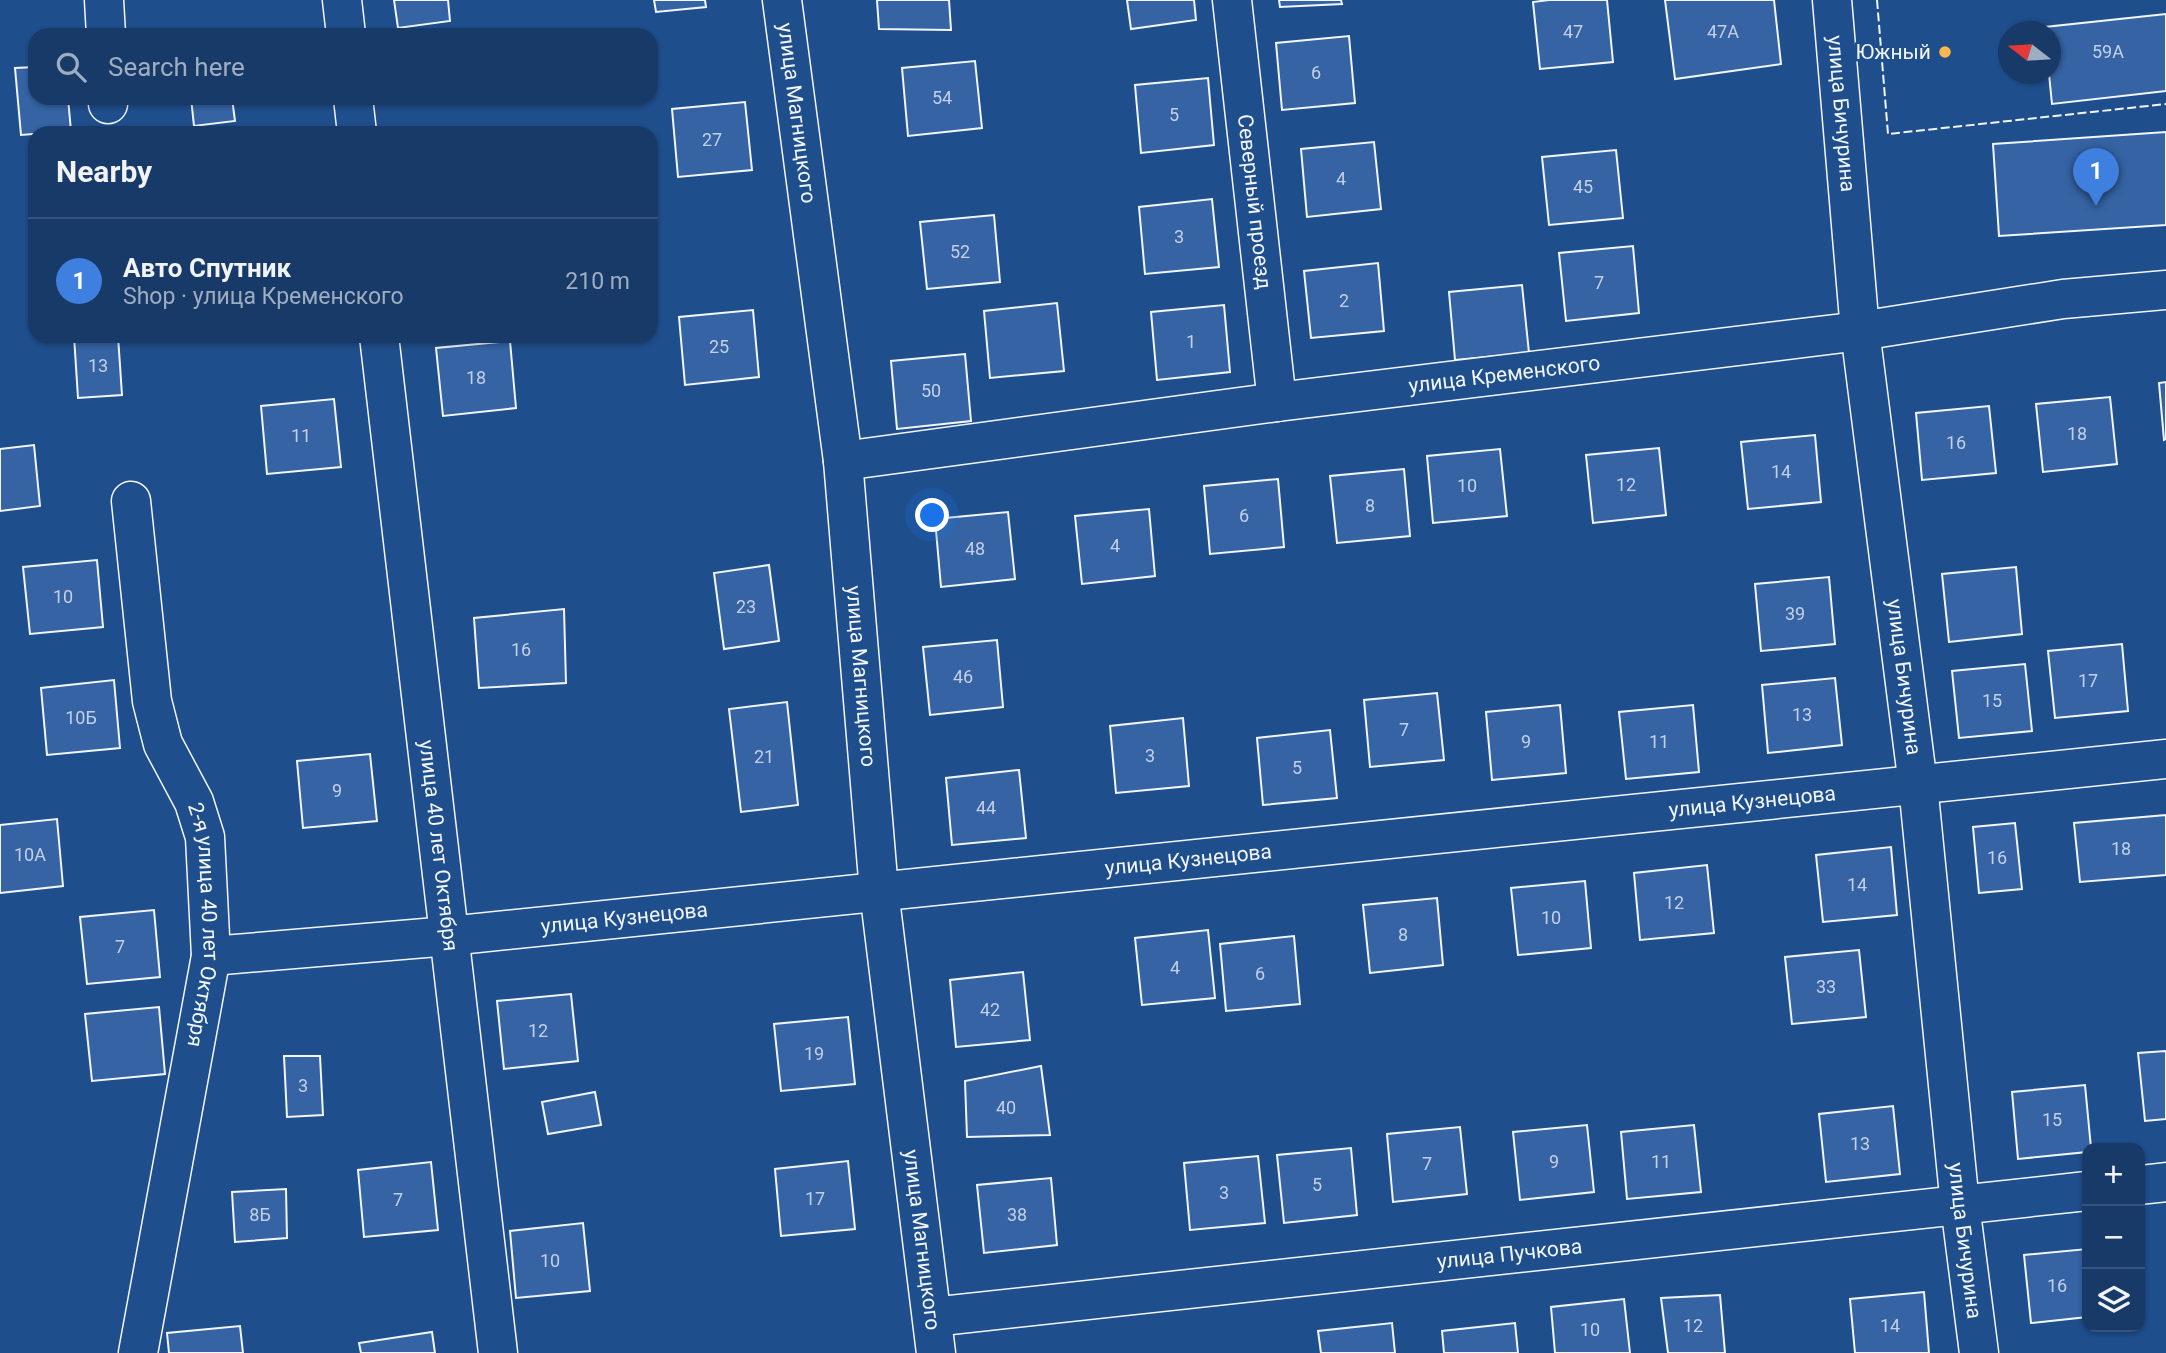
<!DOCTYPE html>
<meta charset="utf-8">
<style>
:root{--surface:#173a69;--page:#20416f;--text:#f1f3f6;--muted:#9eadc0;--line:#36547d;--accent:#8c9099}
body{margin:0;font-family:Roboto,sans-serif;background:var(--page);color:var(--text)}
.controls{position:absolute;right:21px;bottom:21px;display:grid;overflow:hidden;border-radius:14px;box-shadow:0 2px 5px #0004}
.controls button{width:63px;height:63px;display:grid;place-items:center;padding:0;border:0;border-bottom:2px solid var(--line);background:var(--surface);color:var(--text);font:35px sans-serif}
.compass{position:absolute;left:1998px;top:21px;width:63px;height:63px;border-radius:50%;background:var(--surface);box-shadow:0 2px 5px #0004;rotate:287deg}
.you{position:absolute;left:933px;top:516px;width:24px;height:24px;margin:-18px;border:5px solid #fff;border-radius:50%;background:#1a73e8;box-shadow:0 0 0 10px #1a73e833}
.badge{display:grid;place-items:center;width:46px;height:46px;border-radius:50%;background:var(--accent);color:#fff;font-size:23px;font-weight:700}
.pin{position:absolute;translate:-50% -58px;filter:drop-shadow(0 2px 4px #0008)}
.pin::after{content:'';position:absolute;top:37px;width:24px;height:21px;background:inherit;clip-path:polygon(0 0,100% 0,50% 100%)}
.list{margin:0;padding:0;list-style:none}
h2{display:flex;justify-content:space-between;align-items:center;height:91px;margin:0;padding:0 28px;font-size:30px}
h2 small{font-size:23px;font-weight:400;color:var(--muted)}
.list li{display:grid;grid-template-columns:46px 1fr auto;gap:21px;align-items:center;box-sizing:border-box;height:126px;padding:0 28px;border-top:2px solid var(--line)}
.list b{display:block;font-size:26px;white-space:nowrap}
.list p{margin:0;font-size:23px;white-space:nowrap;color:var(--muted)}
.list em{font-size:23px;font-style:normal;color:var(--muted)}
.icon{flex:none;width:38px;height:38px;fill:none;stroke:currentColor;stroke-width:2;stroke-linecap:round;stroke-linejoin:round}
.map{position:relative;flex:none;width:2166px;height:1353px;overflow:hidden}
.search{position:absolute;background:var(--surface);box-shadow:0 2px 5px #0004;left:28px;top:28px;width:630px;height:77px;display:flex;align-items:center;gap:18px;box-sizing:border-box;padding:0 24px;border-radius:21px;color:var(--muted);font-size:26px}
.panel{position:absolute;background:var(--surface);box-shadow:0 2px 5px #0004;left:28px;top:126px;width:630px;height:217px;border-radius:21px}
.map>svg:first-child{display:block}
</style>
<div class="map">
<svg width="2166" height="1353" viewBox="0 0 2166 1353">
<rect width="100%" height="100%" fill="#1f4e8c"/>
<g fill="#3563a3" stroke="#f2f6ff" stroke-width="2">
<path d="M394,0H448L450,21L398,28Z"/>
<path d="M654,0H705L706,7L656,12Z"/>
<path d="M877,0H949L951,30L879,29Z"/>
<path d="M1127,0H1194L1196,20L1131,29Z"/>
<path d="M1279,0H1341L1342,4L1280,7Z"/>
<path d="M1549,0H1607L1613,62L1540,69L1533,2Z"/>
<path d="M1665,0H1774L1781,64L1675,79Z"/>
<path d="M2166,14V91L2052,104L2049,74L2050,32H2045V27Z"/>
<path d="M1349,36L1355,103L1282,110L1276,43Z"/>
<path d="M975,61L982,128L908,136L902,68Z"/>
<path d="M35,67V98H68L71,131L21,135L15,68Z"/>
<path d="M1208,78L1214,145L1141,153L1135,85Z"/>
<path d="M191,98H232L235,121L194,126Z"/>
<path d="M745,102L752,170L678,177L672,109Z"/>
<path d="M2166,132V225L1999,236L1993,144Z"/>
<path d="M1374,142L1381,209L1307,217L1301,149Z"/>
<path d="M1616,150L1623,218L1549,225L1542,157Z"/>
<path d="M1212,199L1219,267L1145,274L1139,207Z"/>
<path d="M994,215L1000,282L927,289L920,222Z"/>
<path d="M1633,246L1639,313L1566,321L1559,253Z"/>
<path d="M1378,263L1384,331L1311,338L1304,271Z"/>
<path d="M1522,285L1529,353L1455,360L1449,292Z"/>
<path d="M1057,303L1064,371L990,378L984,311Z"/>
<path d="M1224,305L1230,372L1157,380L1151,312Z"/>
<path d="M753,310L759,377L685,385L679,317Z"/>
<path d="M74,336H118L122,395L78,398Z"/>
<path d="M510,341L516,408L443,416L436,348Z"/>
<path d="M965,354L971,421L897,429L891,361Z"/>
<path d="M2166,382V439L2164,440L2159,383Z"/>
<path d="M2110,397L2117,464L2043,472L2036,404Z"/>
<path d="M334,399L341,467L267,474L261,406Z"/>
<path d="M1989,406L1996,473L1922,480L1916,413Z"/>
<path d="M1815,435L1821,502L1748,509L1741,442Z"/>
<path d="M34,445L40,506L0,511V449Z"/>
<path d="M1659,448L1666,515L1593,523L1586,455Z"/>
<path d="M1500,449L1507,516L1433,523L1427,456Z"/>
<path d="M1404,469L1410,536L1337,543L1330,476Z"/>
<path d="M1278,479L1284,547L1210,554L1204,486Z"/>
<path d="M1149,509L1155,576L1082,584L1075,516Z"/>
<path d="M1008,512L1015,579L941,587L935,519Z"/>
<path d="M97,560L103,627L30,634L23,567Z"/>
<path d="M769,565L779,641L724,649L714,573Z"/>
<path d="M2016,567L2022,634L1949,642L1942,574Z"/>
<path d="M1829,577L1835,644L1761,651L1755,584Z"/>
<path d="M564,609L566,683L479,688L474,618Z"/>
<path d="M997,640L1003,707L930,715L923,647Z"/>
<path d="M2122,644L2128,711L2055,718L2048,651Z"/>
<path d="M2025,664L2032,731L1959,738L1952,671Z"/>
<path d="M1835,678L1842,745L1768,753L1762,685Z"/>
<path d="M114,680L120,748L47,755L41,688Z"/>
<path d="M1437,693L1444,760L1370,767L1364,700Z"/>
<path d="M787,702L798,805L741,812L729,709Z"/>
<path d="M1560,705L1566,773L1492,780L1486,712Z"/>
<path d="M1693,705L1699,772L1626,779L1619,712Z"/>
<path d="M1183,718L1189,786L1116,793L1110,726Z"/>
<path d="M1330,730L1337,798L1263,805L1257,738Z"/>
<path d="M370,754L377,821L303,828L297,761Z"/>
<path d="M1019,770L1026,838L952,845L946,778Z"/>
<path d="M2166,815V875L2080,882L2074,823Z"/>
<path d="M57,819L63,886L0,893V825Z"/>
<path d="M2015,823L2022,889L1979,893L1973,827Z"/>
<path d="M1891,847L1897,915L1823,922L1816,855Z"/>
<path d="M1707,865L1714,933L1640,940L1634,873Z"/>
<path d="M1585,881L1591,948L1518,955L1511,888Z"/>
<path d="M1437,898L1443,965L1370,973L1363,905Z"/>
<path d="M154,910L160,977L87,984L80,917Z"/>
<path d="M1208,930L1215,998L1142,1005L1135,938Z"/>
<path d="M1294,936L1300,1004L1226,1011L1220,944Z"/>
<path d="M1859,950L1866,1017L1792,1024L1785,957Z"/>
<path d="M1023,972L1030,1040L956,1047L950,980Z"/>
<path d="M571,994L578,1061L504,1069L497,1001Z"/>
<path d="M159,1007L165,1074L92,1081L85,1014Z"/>
<path d="M848,1017L855,1084L781,1091L774,1024Z"/>
<path d="M2166,1051V1119L2145,1121L2138,1053Z"/>
<path d="M284,1056H320L323,1115L287,1117Z"/>
<path d="M1041,1066L1050,1135L967,1137L965,1081Z"/>
<path d="M2085,1085L2091,1148H2087V1152L2018,1159L2012,1092Z"/>
<path d="M595,1092L601,1125L548,1134L542,1102Z"/>
<path d="M1893,1106L1900,1174L1826,1182L1819,1114Z"/>
<path d="M1587,1125L1594,1192L1520,1200L1513,1132Z"/>
<path d="M1694,1125L1701,1192L1627,1199L1621,1132Z"/>
<path d="M1460,1127L1467,1194L1393,1202L1387,1134Z"/>
<path d="M1351,1148L1357,1215L1284,1223L1277,1155Z"/>
<path d="M1258,1156L1265,1223L1190,1230L1184,1163Z"/>
<path d="M848,1161L855,1229L781,1236L775,1169Z"/>
<path d="M431,1162L438,1230L364,1237L358,1170Z"/>
<path d="M1051,1178L1057,1245L984,1253L977,1185Z"/>
<path d="M286,1189L287,1238L235,1242L232,1192Z"/>
<path d="M583,1223L590,1291L516,1298L510,1231Z"/>
<path d="M2087,1249V1317L2031,1323L2024,1255Z"/>
<path d="M1924,1292L1929,1353H1855L1850,1299Z"/>
<path d="M1720,1295L1725,1353H1668L1661,1298Z"/>
<path d="M1624,1299L1630,1353H1555L1551,1307Z"/>
<path d="M1392,1323L1395,1353H1321L1318,1331Z"/>
<path d="M1515,1323L1518,1353H1444L1442,1331Z"/>
<path d="M240,1326L243,1353H169L167,1333Z"/>
<path d="M432,1332L435,1353H361L359,1343Z"/>
</g>
<g fill="none" stroke-linecap="round" stroke-linejoin="round">
<defs>
<g id="minor">
<path d="M104,0L106,35"/>
<path d="M342,0L346,35"/>
<path id="s1" d="M782,0L843,461L879,891L936,1353"/>
<path id="s2" d="M1232,0L1277,402"/>
<path id="s3" d="M1832,0L1860,331L1918,785L1960,1205L1979,1353"/>
<path d="M108,98V104"/>
<path d="M353,98L357,133"/>
<path id="s4" d="M379,336L498,1353"/>
<path id="s5" d="M843,461L1277,402L1860,331L2063,299L2166,290"/>
<path id="s6" d="M131,501L152,701L163,744L194,802L205,837L211,956L138,1353"/>
<path id="s7" d="M211,956L449,936L2166,759"/>
<path d="M2140,1185L2166,1182"/>
<path id="s8" d="M932,1317L2087,1191"/>
</g>
</defs>
<use href="#minor" stroke="#f2f6ff" stroke-width="41"/>
<use href="#minor" stroke="#1f4e8c" stroke-width="38"/>
<path stroke="#f2f6ff" stroke-width="2" stroke-dasharray="9 3.5" stroke-linecap="butt" d="M1877,0L1888,134L2166,104"/>
</g>
<circle fill="#ffb74d" stroke="#1f4e8c" stroke-width="2.5" cx="1945" cy="52" r="7"/>
<g text-anchor="middle" stroke-width="5" stroke-linejoin="round" paint-order="stroke">
<g font-size="18" fill="#c3d1e8">
<text x="1573" y="38">47</text>
<text x="1723" y="38">47А</text>
<text x="2108" y="58">59А</text>
<text x="1316" y="79">6</text>
<text x="942" y="104">54</text>
<text x="1174" y="121">5</text>
<text x="712" y="146">27</text>
<text x="1341" y="185">4</text>
<text x="1583" y="193">45</text>
<text x="1179" y="243">3</text>
<text x="960" y="258">52</text>
<text x="1599" y="289">7</text>
<text x="1344" y="307">2</text>
<text x="1191" y="348">1</text>
<text x="719" y="353">25</text>
<text x="98" y="372">13</text>
<text x="476" y="384">18</text>
<text x="931" y="397">50</text>
<text x="2077" y="440">18</text>
<text x="301" y="442">11</text>
<text x="1956" y="449">16</text>
<text x="1781" y="478">14</text>
<text x="1626" y="491">12</text>
<text x="1467" y="492">10</text>
<text x="1370" y="512">8</text>
<text x="1244" y="522">6</text>
<text x="1115" y="552">4</text>
<text x="975" y="555">48</text>
<text x="63" y="603">10</text>
<text x="746" y="613">23</text>
<text x="1795" y="620">39</text>
<text x="521" y="656">16</text>
<text x="963" y="683">46</text>
<text x="2088" y="687">17</text>
<text x="1992" y="707">15</text>
<text x="1802" y="721">13</text>
<text x="81" y="724">10Б</text>
<text x="1404" y="736">7</text>
<text x="1526" y="748">9</text>
<text x="1659" y="748">11</text>
<text x="1150" y="762">3</text>
<text x="764" y="763">21</text>
<text x="1297" y="774">5</text>
<text x="337" y="797">9</text>
<text x="986" y="814">44</text>
<text x="2121" y="855">18</text>
<text x="30" y="861">10А</text>
<text x="1997" y="864">16</text>
<text x="1857" y="891">14</text>
<text x="1674" y="909">12</text>
<text x="1551" y="924">10</text>
<text x="1403" y="941">8</text>
<text x="120" y="953">7</text>
<text x="1175" y="974">4</text>
<text x="1260" y="980">6</text>
<text x="1826" y="993">33</text>
<text x="990" y="1016">42</text>
<text x="538" y="1037">12</text>
<text x="814" y="1060">19</text>
<text x="303" y="1092">3</text>
<text x="1006" y="1114">40</text>
<text x="2052" y="1126">15</text>
<text x="1860" y="1150">13</text>
<text x="1554" y="1168">9</text>
<text x="1661" y="1168">11</text>
<text x="1427" y="1170">7</text>
<text x="1317" y="1191">5</text>
<text x="1224" y="1199">3</text>
<text x="815" y="1205">17</text>
<text x="398" y="1206">7</text>
<text x="260" y="1221">8Б</text>
<text x="1017" y="1221">38</text>
<text x="550" y="1267">10</text>
<text x="2057" y="1292">16</text>
<text x="1693" y="1332">12</text>
<text x="1890" y="1332">14</text>
<text x="1590" y="1336">10</text>
</g>
<g font-size="21" fill="#f2f6ff" stroke="#1f4e8c" text-anchor="end">
<text x="1931" y="59">Южный</text>
</g>
<g font-size="21" fill="#f2f6ff" stroke="#1f4e8c">
<text dy="7" stroke="none"><textPath href="#s1" startOffset="114">улица Магницкого</textPath></text>
<text dy="7" stroke="none"><textPath href="#s3" startOffset="114">улица Бичурина</textPath></text>
<text dy="7" stroke="none"><textPath href="#s2" startOffset="203">Северный проезд</textPath></text>
<text dy="7" stroke="none"><textPath href="#s5" startOffset="667">улица Кременского</textPath></text>
<text dy="7" stroke="none"><textPath href="#s1" startOffset="681">улица Магницкого</textPath></text>
<text dy="7" stroke="none"><textPath href="#s3" startOffset="681">улица Бичурина</textPath></text>
<text dy="7" stroke="none"><textPath href="#s7" startOffset="1549">улица Кузнецова</textPath></text>
<text dy="7" stroke="none"><textPath href="#s4" startOffset="513">улица 40 лет Октября</textPath></text>
<text dy="7" stroke="none"><textPath href="#s7" startOffset="982">улица Кузнецова</textPath></text>
<text dy="7" stroke="none"><textPath href="#s7" startOffset="415">улица Кузнецова</textPath></text>
<text dy="7" stroke="none"><textPath href="#s6" startOffset="436">2-я улица 40 лет Октября</textPath></text>
<text dy="7" stroke="none"><textPath href="#s1" startOffset="1248">улица Магницкого</textPath></text>
<text dy="7" stroke="none"><textPath href="#s3" startOffset="1248">улица Бичурина</textPath></text>
<text dy="7" stroke="none"><textPath href="#s8" startOffset="581">улица Пучкова</textPath></text>
</g>
</g>
</svg>
<div class="controls">
<button>+</button>
<button>−</button>
<button><svg class="icon" aria-label="layers" viewBox="0 0 24 24"><path d="M12 4l9 5-9 5-9-5zM3 14l9 5 9-5"/></svg></button>
</div>
<svg class="compass" viewBox="-18 -18 36 36"><path d="M0-13l5 13h-10z" fill="#e53935"/><path d="M0 13l5-13h-10z" fill="#9eadc0"/></svg>
<div class="you"></div>
<div class="pin badge" style="left:2096px;top:206px;background:#3f7fe0">1</div>
<div class="search"><svg class="icon" aria-label="search" viewBox="0 0 24 24"><circle cx="10" cy="10" r="6"/><path d="M15 15l6 6"/></svg>Search here</div>
<section class="panel">
<h2>Nearby<small></small></h2>
<ul class="list">
<li><span class="badge" style="background:#3f7fe0">1</span><div><b>Авто Спутник</b><p>Shop · улица Кременского</p></div><em>210 m</em></li>
</ul>
</section>
</div>
